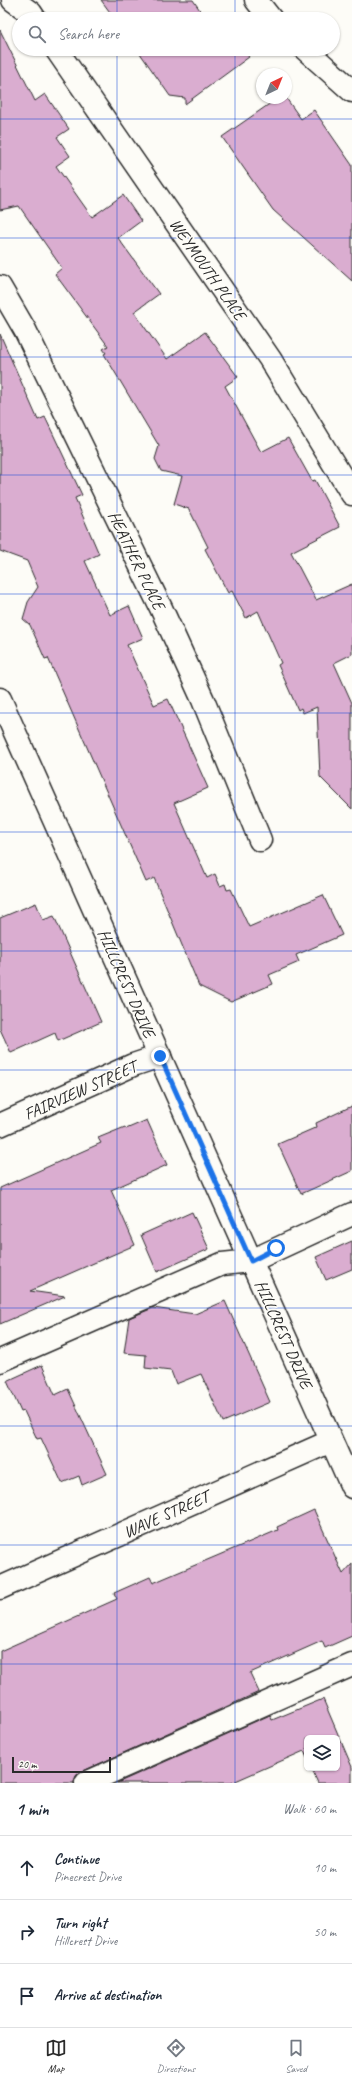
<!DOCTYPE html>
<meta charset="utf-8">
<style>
:root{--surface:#fff;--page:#f6f6f7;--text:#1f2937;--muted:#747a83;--line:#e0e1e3;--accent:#2b2b2b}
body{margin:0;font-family:Caveat,sans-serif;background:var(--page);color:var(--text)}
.controls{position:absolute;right:12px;bottom:12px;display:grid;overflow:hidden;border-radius:6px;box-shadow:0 1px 3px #0004}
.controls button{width:36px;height:36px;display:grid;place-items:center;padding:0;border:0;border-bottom:1px solid var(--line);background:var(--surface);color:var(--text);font:20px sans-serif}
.compass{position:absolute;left:256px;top:68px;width:36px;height:36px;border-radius:50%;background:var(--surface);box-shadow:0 1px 3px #0004;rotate:43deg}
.scale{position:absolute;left:12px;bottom:10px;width:99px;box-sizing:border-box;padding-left:4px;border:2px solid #2b2b2b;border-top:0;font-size:11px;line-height:14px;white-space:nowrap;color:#2b2b2b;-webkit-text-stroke:3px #fdfcf7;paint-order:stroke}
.stop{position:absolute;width:12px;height:12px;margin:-9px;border:3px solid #1a73e8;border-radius:50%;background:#fff}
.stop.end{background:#1a73e8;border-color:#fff;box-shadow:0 1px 4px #0008}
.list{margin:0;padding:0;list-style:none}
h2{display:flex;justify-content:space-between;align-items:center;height:52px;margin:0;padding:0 16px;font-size:17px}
h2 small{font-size:13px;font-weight:400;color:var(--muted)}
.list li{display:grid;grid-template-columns:26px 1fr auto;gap:12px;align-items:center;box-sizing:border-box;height:64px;padding:0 16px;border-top:1px solid var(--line)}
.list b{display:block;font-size:15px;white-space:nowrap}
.list p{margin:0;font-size:13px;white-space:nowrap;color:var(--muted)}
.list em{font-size:13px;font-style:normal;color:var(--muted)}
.icon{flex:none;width:22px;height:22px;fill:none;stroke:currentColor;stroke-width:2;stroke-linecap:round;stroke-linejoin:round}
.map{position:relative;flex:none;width:352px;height:1783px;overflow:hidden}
.search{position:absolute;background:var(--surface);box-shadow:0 1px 3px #0004;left:12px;right:12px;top:12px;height:44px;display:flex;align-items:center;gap:10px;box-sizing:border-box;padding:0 14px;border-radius:22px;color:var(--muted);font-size:15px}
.sheet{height:244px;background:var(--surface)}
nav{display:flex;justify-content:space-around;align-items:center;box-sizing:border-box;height:56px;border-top:1px solid var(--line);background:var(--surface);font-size:11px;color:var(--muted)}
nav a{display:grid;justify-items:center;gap:2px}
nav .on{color:var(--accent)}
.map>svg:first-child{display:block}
</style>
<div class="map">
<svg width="352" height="1783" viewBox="0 0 352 1783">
<rect width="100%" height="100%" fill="#fdfcf7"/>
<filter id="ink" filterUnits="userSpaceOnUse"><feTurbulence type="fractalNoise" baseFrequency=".025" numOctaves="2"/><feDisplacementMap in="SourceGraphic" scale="8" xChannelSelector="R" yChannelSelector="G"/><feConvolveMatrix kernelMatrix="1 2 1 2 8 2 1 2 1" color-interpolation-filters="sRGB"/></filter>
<g filter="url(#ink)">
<g fill="#daadd0" stroke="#2b2b2b">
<path d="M101,0H193L206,19H115Z"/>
<path d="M217,12L222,19H208Z"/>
<path d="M0,30L35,101L45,94L69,129L57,137L70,156L56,166L92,217L123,195L141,221L118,238L159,294L134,312L167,359L205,332L238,377L225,386L261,452L288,438L312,481L315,480L340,527L291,552L316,600L352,584V654L334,663L352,703V809L320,777L317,707L303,713L301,708L298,710L278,665L281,663L258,611L246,618L232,591L228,593L205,549L208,547L189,509L174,504L182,476L161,471L155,459L159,446L104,354L106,353L103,349L108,346L55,274L62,268L19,206L0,210Z"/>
<path d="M137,49H243L249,57L185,104V98L170,96Z"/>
<path d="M278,98H286L301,119L314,110L352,165V281L273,210L222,137Z"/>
<path d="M0,334L38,420L45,417L82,495L75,498L99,554L85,561L110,615L129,606L143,638L127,645L154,705L168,699L208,788L174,803L207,878L215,874L220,886L225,884L227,890L231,889L249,927L323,895L342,935L296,955L299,962L269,975L273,984L231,1002L199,986L154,878L146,882L48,658L45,659L30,625L23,619L28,602L38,587L27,561L0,551Z"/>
<path d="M36,903L43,920L54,916L101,1022L58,1041L55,1033L11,1053L0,1029V918Z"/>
<path d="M352,1106V1171L301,1194L278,1144L317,1127L316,1123Z"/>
<path d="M147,1120L167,1165L111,1190L135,1245L30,1291L65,1296L0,1324V1188L101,1143L98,1138L125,1127L126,1129Z"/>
<path d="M192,1212L209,1249L157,1272L141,1235Z"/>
<path d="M352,1241V1269L326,1280L316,1257Z"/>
<path d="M225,1301L270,1402L223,1422L201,1374L176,1384L171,1371L145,1368L146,1355L124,1353L129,1318L153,1308L195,1314Z"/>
<path d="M42,1365L55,1395L68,1389L107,1474L82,1485L79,1476L62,1483L41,1438L37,1439L24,1411L21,1412L7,1381Z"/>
<path d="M314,1510L343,1574L352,1564V1636L325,1648L322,1641L250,1673L259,1692L81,1772L76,1776L74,1783H0V1651L117,1599L114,1593L150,1577L153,1583L278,1530L277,1527Z"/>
<path d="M323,1699L352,1767V1783H318L311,1768H337V1738H307V1758L304,1751L231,1783H117L270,1715L272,1720Z"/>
</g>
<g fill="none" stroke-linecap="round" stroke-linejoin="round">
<defs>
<g id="minor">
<path d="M13,0L31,13L35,19"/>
<path d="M256,0L271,19"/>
<path d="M56,49L270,359L352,494"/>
<path d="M305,49L352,91"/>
<path d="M0,287L25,330L161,608L203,700L260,840"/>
<path d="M0,699L352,1487"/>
<path d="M0,1125L133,1065L160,1056"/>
<path d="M0,1361L222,1264L251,1261L352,1214"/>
<path d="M0,1588L331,1441"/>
<path d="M86,1783L352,1665"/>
</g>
</defs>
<use href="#minor" stroke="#2b2b2b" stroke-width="25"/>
<use href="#minor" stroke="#fdfcf7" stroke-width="22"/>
</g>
</g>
<g fill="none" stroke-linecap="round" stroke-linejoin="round" filter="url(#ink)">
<path stroke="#1a73e8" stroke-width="5" d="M160,1056L251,1261L276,1248"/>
</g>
<path fill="none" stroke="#1d4ed8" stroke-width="1" stroke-opacity="0.55" d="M117,0V19M235,0V19M117,49V1783M235,49V1783M0,119H352M0,238H352M0,357H352M0,475H352M0,594H352M0,713H352M0,832H352M0,951H352M0,1070H352M0,1189H352M0,1308H352M0,1426H352M0,1545H352M0,1664H352"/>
<g text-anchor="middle" stroke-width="3.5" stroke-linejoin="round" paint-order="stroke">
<g font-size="17" fill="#2b2b2b" stroke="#fdfcf7">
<text transform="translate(208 269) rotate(55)" y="6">WEYMOUTH PLACE</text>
<text transform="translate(137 560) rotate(64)" y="6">HEATHER PLACE</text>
<text transform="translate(127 983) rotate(66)" y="6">HILLCREST DRIVE</text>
<text transform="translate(80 1090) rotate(-24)" y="6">FAIRVIEW STREET</text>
<text transform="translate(284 1334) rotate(66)" y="6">HILLCREST DRIVE</text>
<text transform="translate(166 1514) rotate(-24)" y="6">WAVE STREET</text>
</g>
</g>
</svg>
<div class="controls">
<button><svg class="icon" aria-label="layers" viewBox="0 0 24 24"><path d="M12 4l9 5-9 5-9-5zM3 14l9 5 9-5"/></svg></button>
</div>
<svg class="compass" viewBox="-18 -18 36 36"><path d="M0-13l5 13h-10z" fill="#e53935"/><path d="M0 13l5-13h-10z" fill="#747a83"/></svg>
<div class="scale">20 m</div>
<div class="stop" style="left:276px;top:1248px"></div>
<div class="stop end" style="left:160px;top:1056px"></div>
<div class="search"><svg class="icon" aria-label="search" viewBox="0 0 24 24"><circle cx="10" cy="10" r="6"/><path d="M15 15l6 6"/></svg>Search here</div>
</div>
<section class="sheet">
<h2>1 min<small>Walk · 60 m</small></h2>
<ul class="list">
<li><svg class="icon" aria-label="ahead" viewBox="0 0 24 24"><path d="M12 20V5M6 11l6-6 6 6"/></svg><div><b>Continue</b><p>Pinecrest Drive</p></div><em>10 m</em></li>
<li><svg class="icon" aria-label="right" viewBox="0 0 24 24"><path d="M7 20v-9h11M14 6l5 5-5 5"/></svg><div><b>Turn right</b><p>Hillcrest Drive</p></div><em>50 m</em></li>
<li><svg class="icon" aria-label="arrive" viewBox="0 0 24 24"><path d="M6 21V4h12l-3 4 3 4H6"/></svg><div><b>Arrive at destination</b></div></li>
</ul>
</section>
<nav>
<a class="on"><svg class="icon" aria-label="map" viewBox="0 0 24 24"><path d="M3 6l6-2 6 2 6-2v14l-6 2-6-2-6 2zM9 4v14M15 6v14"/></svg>Map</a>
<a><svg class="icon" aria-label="directions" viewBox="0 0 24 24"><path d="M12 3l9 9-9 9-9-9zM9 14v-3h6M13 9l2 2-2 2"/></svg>Directions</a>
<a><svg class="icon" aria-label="saved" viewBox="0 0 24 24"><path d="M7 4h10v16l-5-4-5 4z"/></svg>Saved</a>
</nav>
